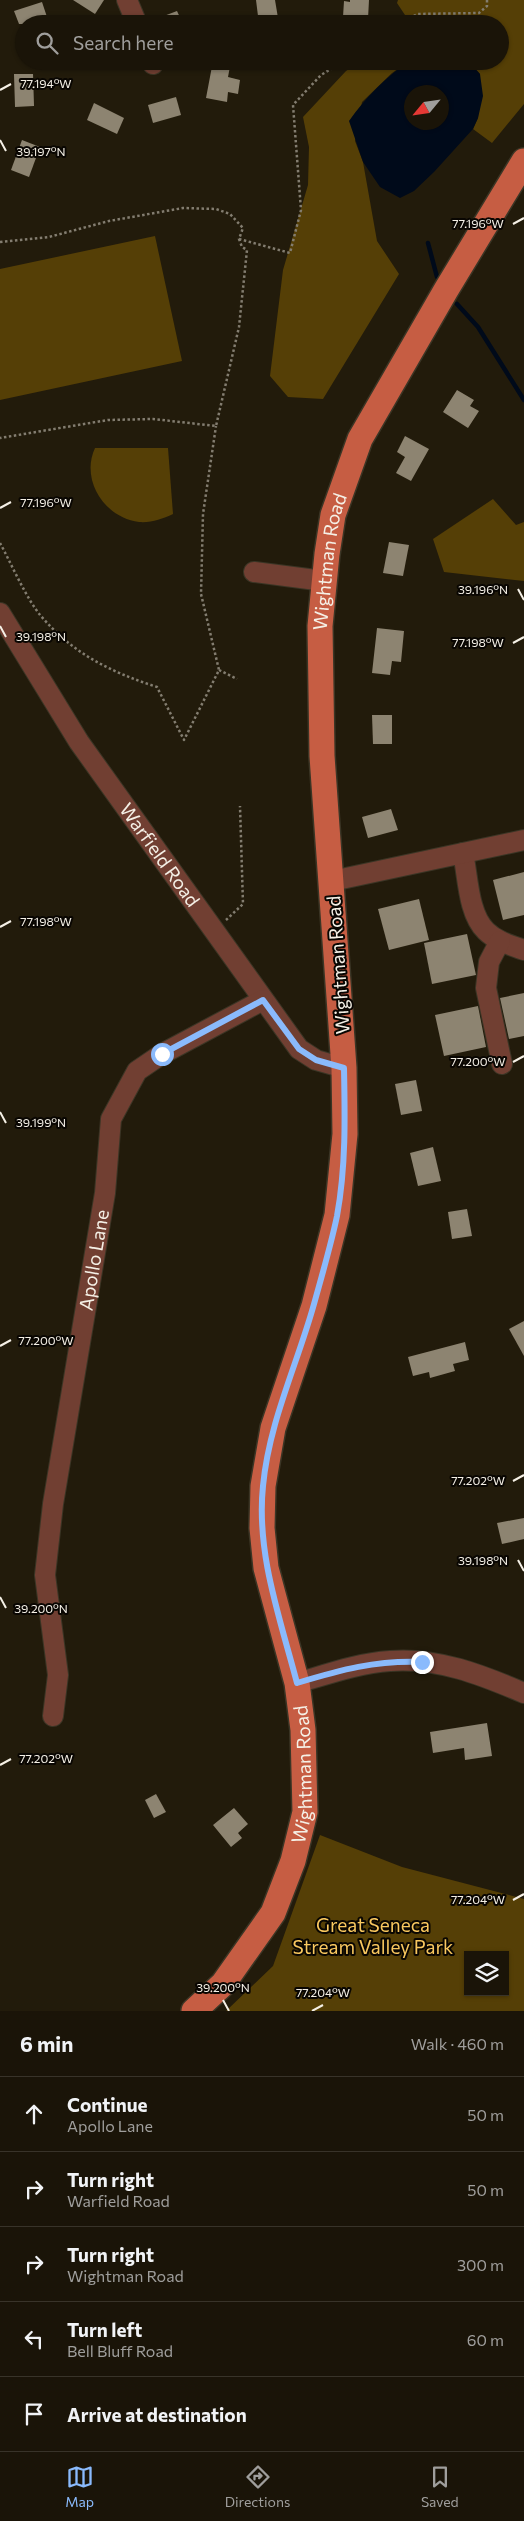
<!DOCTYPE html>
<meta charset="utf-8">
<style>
:root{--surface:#1a1408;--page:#231d12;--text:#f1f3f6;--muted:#9f9e9c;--line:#383329;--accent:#8abafc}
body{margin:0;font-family:Commissioner,sans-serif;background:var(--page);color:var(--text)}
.controls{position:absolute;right:15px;bottom:15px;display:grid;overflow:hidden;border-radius:0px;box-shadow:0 1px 4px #0004}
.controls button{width:45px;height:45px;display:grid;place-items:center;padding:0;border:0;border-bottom:1px solid var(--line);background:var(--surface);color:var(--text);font:25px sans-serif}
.compass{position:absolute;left:404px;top:85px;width:45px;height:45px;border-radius:50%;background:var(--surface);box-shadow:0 1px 4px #0004;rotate:241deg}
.stop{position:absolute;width:15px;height:15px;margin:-11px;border:4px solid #8abafc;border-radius:50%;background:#fff}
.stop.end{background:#8abafc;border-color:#fff;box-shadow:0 1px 5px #0008}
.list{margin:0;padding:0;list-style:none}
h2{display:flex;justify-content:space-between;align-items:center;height:65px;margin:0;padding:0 20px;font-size:21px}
h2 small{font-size:16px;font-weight:400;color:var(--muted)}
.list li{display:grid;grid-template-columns:32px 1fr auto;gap:15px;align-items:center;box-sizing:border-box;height:75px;padding:0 20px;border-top:1px solid var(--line)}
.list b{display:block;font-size:19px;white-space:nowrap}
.list p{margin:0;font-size:16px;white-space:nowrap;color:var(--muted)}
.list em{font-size:16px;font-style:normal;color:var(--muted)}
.icon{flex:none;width:28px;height:28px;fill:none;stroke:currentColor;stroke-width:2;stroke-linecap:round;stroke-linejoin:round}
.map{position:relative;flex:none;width:524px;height:2011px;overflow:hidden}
.search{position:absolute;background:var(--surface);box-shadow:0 1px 4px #0004;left:15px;right:15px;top:15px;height:55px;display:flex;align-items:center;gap:12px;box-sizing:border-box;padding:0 18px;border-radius:28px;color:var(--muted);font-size:19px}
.sheet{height:440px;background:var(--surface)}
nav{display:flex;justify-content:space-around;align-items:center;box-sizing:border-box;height:70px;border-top:1px solid var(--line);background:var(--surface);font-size:14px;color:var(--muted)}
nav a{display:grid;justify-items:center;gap:2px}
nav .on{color:var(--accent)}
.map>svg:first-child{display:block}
</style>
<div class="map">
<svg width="524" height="2011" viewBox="0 0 524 2011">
<rect width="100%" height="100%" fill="#221b0b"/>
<g fill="#553f06" fill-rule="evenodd">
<path d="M398,0H524V104L492,143L473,129L478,118L480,74L468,61H500V24H411L397,3Z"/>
<path d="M361,61H409L392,73L362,102L355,141L363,162L377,241L399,274L323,399L288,397L270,376L283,270L308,185L309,147L303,117L346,71Z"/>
<path d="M155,236L182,361L0,400V269Z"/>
<path d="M95,448H168L173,514C162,519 151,523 139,522C105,518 80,480 95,448Z"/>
<path d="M493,499L516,525L524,522V581L444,572L433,539Z"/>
<path d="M320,1835L402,1867L524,1899V2011H226L273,1966ZM468,1955H505V1992H468Z"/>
</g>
<path fill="#000a1a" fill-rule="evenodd" d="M409,61H468L480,74L483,96L478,118L473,129L434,172L414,191L400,198L380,187L363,162L349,121C365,98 386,77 409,61ZM412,92H442V122H412Z"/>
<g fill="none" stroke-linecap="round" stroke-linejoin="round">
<g stroke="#000a1a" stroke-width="4.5">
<path d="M428,243L437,277"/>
<path d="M457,304L478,327L524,400"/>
</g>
</g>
<g fill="#8d8471">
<path d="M73,0H104L95,14Z"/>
<path d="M256,0H275L279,24H259Z"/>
<path d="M350,0H369L368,19L343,17L344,1L350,2Z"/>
<path d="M42,2L48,20L37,24H19L14,11Z"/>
<path d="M177,11L183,24H149L148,22Z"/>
<path d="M213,61H231L228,77L240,80L238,94L228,92L227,102L206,98Z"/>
<path d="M14,74H33L34,106L15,107Z"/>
<path d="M176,97L181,115L153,123L148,105Z"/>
<path d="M94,103L124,118L117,134L87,120Z"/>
<path d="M22,140L40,147L29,177L11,170Z"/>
<path d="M457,390L474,400L470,406L479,411L468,428L443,412Z"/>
<path d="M405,436L429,449L411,481L396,473L405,457L397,452Z"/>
<path d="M389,542L409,545L403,576L383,573Z"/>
<path d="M377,628L404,631L401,662L392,661L390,675L372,673Z"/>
<path d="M372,715H392V744H373Z"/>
<path d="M391,809L398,830L368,838L362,817Z"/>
<path d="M524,872V915L503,920L493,880Z"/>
<path d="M419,899L429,940L389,950L378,909Z"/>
<path d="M467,934L476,975L432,984L424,943Z"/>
<path d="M524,993V1036L509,1039L500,998Z"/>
<path d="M478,1006L486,1047L444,1056L435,1015Z"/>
<path d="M416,1080L422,1111L401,1115L395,1084Z"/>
<path d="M433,1147L441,1181L418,1186L410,1153Z"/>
<path d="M467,1209L472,1236L452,1239L448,1212Z"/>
<path d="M524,1321V1356L509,1329Z"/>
<path d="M465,1342L469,1360L453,1364L455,1371L430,1378L429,1372L413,1376L408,1357Z"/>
<path d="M524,1518V1539L502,1544L497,1523Z"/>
<path d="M487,1723L492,1756L465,1760L464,1748L433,1753L430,1732Z"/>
<path d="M156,1794L166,1812L154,1818L145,1800Z"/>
<path d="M234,1808L248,1824L238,1833L242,1838L231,1847L213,1825Z"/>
</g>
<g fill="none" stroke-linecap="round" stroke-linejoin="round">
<defs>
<g id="minor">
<path d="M127,0L137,24"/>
<path d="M152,61L153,64"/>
<path d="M254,572L324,581"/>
<path id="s1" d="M0,613L79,742L299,1049L316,1060L344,1068"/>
<path d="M463,853C468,876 468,914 486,931C496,941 510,945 524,950"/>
<path d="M332,881L524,840"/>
<path d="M500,941L489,962L486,988L502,1064"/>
<path d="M297,1683C328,1674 359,1663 390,1661C437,1657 482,1675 524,1693"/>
<path id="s2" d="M53,1716L58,1675L45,1575L53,1504L105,1193L111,1119L137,1071L162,1054L263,1000"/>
</g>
<g id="major">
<path id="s3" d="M194,2011L223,1984L273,1913L293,1861L305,1812L303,1730L297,1683L266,1568L262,1528L263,1486L273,1428L314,1306L337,1215L345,1134L344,1068L322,756L320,626L327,554L333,515L360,439L446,290L524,161"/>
</g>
</defs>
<use href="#minor" stroke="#3b3525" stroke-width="22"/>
<use href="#major" stroke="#3b3525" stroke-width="28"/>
<g stroke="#837d70" stroke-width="2.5" stroke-dasharray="2.5 2.5" stroke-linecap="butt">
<path d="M401,24L417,14L479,13L487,6V0"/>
<path d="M239,239L290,253L301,210L293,105L321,75L344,61"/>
<path d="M0,242L49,237L109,221L183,208L216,209L230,214L243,228L239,239L242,247L247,250L239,327L216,426L153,419L108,420L0,438"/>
<path d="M0,543C11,563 27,600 41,616C73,654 111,672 157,687L184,740L219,670L201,594L203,514L216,426"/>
<path d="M219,670L237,679"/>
<path d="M226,920L243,904L240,806"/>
</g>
<use href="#minor" stroke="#713f32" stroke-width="20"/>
<use href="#major" stroke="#c65d43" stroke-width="25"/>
</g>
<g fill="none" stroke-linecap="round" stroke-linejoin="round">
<path stroke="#8abafc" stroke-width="6" d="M162,1054L263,1000L299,1049L316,1060L344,1068C345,1117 346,1167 337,1216C331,1245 322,1275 314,1304C297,1365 269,1422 263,1486C256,1553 280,1618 297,1683C340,1670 376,1660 422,1662"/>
</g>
<path fill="none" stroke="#f5f0e6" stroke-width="2" d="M0,90L11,84M0,140L6,151M513,224L524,218M0,508L11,502M518,589L524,600M0,626L6,637M513,643L524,637M0,927L11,921M513,1062L524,1056M0,1112L6,1123M0,1346L11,1340M513,1481L524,1475M518,1560L524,1571M0,1597L6,1608M0,1765L11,1759M513,1900L524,1894M223,2000L229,2011M312,2011L323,2005"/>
<g text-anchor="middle" stroke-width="4" stroke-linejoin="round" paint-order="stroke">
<g font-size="19" fill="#f5f0e6" stroke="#090602">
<text dy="7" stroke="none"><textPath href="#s3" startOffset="1500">Wightman Road</textPath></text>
<text dy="7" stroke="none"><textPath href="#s1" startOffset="290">Warfield Road</textPath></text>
<text transform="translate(338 965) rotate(-94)" y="7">Wightman Road</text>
<text dy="7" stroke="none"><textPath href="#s2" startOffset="461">Apollo Lane</textPath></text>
<text dy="7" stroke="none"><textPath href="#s3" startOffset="270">Wightman Road</textPath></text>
</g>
<g font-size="19" fill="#f9c85f" stroke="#090602">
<text x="373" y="1932">Great Seneca<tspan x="373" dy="22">Stream Valley Park</tspan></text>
</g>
</g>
<g font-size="12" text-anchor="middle" fill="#f5f0e6" stroke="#090602" stroke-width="4" stroke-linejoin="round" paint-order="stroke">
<text x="46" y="88">77.194°W</text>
<text x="41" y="156">39.197°N</text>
<text x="478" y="228">77.196°W</text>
<text x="46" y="507">77.196°W</text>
<text x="483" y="594">39.196°N</text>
<text x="41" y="641">39.198°N</text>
<text x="478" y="647">77.198°W</text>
<text x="46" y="926">77.198°W</text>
<text x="478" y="1066">77.200°W</text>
<text x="41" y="1127">39.199°N</text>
<text x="46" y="1345">77.200°W</text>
<text x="478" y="1485">77.202°W</text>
<text x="483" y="1565">39.198°N</text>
<text x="41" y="1613">39.200°N</text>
<text x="46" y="1763">77.202°W</text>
<text x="478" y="1904">77.204°W</text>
<text x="223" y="1992">39.200°N</text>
<text x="323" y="1997">77.204°W</text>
</g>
</svg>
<div class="controls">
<button><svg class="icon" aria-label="layers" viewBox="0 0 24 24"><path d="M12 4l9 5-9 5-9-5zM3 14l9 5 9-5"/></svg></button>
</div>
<svg class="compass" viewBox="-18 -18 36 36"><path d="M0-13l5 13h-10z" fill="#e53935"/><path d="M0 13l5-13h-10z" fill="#9f9e9c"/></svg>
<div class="stop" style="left:162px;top:1054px"></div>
<div class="stop end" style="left:422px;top:1662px"></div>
<div class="search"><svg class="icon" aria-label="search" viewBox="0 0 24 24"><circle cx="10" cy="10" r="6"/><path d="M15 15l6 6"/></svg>Search here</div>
</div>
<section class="sheet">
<h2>6 min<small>Walk · 460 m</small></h2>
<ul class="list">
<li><svg class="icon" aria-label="ahead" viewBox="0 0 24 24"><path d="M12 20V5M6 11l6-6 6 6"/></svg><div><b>Continue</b><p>Apollo Lane</p></div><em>50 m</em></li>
<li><svg class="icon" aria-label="right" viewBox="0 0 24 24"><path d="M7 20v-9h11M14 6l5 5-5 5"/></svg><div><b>Turn right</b><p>Warfield Road</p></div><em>50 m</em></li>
<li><svg class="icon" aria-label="right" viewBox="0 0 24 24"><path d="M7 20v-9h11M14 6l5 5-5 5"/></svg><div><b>Turn right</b><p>Wightman Road</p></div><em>300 m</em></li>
<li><svg class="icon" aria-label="left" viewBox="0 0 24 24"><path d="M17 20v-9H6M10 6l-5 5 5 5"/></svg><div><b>Turn left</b><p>Bell Bluff Road</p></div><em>60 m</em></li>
<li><svg class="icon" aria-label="arrive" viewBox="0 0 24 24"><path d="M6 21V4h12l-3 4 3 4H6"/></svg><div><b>Arrive at destination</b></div></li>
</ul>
</section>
<nav>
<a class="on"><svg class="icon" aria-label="map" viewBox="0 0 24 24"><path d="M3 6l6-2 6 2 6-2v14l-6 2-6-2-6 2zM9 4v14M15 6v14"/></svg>Map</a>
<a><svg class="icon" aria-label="directions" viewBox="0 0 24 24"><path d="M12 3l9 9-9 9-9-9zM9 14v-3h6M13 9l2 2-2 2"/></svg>Directions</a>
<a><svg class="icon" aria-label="saved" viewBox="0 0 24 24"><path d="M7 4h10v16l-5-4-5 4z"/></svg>Saved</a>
</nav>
